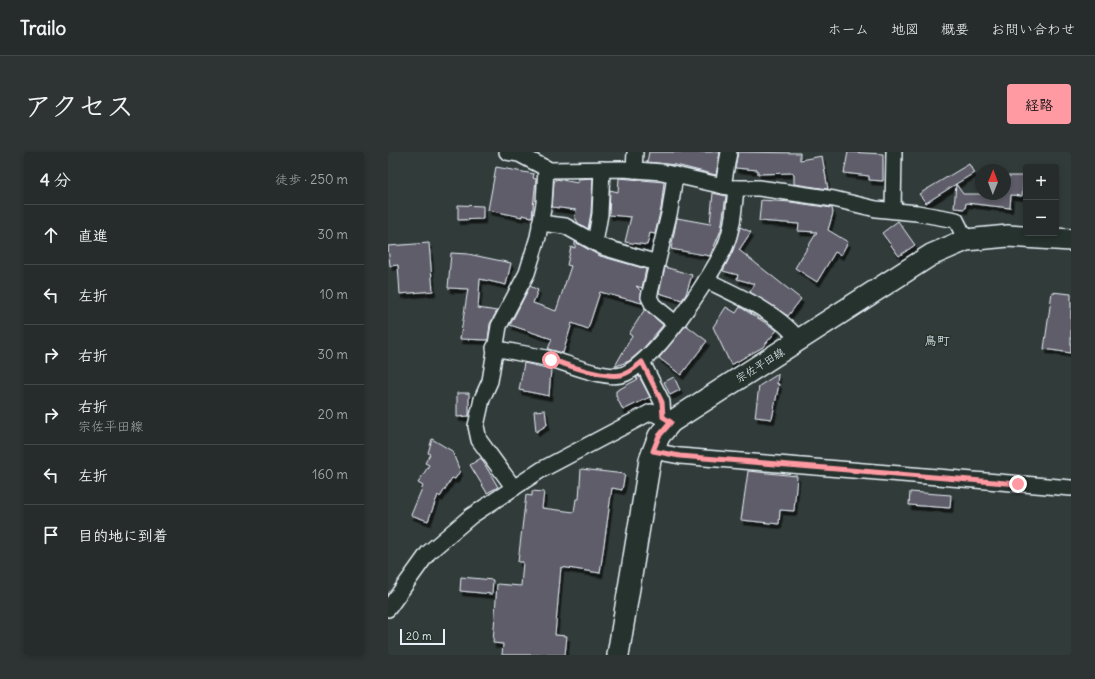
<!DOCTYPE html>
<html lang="ja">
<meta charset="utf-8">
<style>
:root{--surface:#252c2b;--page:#2d3433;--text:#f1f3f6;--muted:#a3a7a9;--line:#424847;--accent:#ff9aa2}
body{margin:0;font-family:Delius,"Klee One",sans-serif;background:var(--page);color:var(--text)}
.controls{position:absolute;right:12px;top:12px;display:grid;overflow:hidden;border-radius:4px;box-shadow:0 2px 6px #0003}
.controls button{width:36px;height:36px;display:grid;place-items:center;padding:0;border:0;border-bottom:1px solid var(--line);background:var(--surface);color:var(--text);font:20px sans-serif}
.compass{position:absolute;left:587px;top:12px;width:36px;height:36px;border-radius:50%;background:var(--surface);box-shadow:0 2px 6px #0003;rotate:1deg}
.scale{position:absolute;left:12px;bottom:10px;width:45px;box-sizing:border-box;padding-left:4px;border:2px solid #e8f1f8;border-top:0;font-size:11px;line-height:14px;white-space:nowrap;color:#e8f1f8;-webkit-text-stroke:3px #26332d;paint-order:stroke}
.stop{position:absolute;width:12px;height:12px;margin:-9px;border:3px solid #ff9aa2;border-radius:50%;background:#fff}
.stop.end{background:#ff9aa2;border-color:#fff;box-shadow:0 1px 4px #0008}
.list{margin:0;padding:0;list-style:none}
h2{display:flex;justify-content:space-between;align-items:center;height:52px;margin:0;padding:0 16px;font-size:17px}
h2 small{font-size:13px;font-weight:400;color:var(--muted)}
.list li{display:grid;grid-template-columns:26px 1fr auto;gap:12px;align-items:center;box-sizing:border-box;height:60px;padding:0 16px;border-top:1px solid var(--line)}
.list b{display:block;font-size:15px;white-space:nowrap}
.list p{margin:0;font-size:13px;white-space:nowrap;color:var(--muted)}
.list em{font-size:13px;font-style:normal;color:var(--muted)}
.icon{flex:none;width:22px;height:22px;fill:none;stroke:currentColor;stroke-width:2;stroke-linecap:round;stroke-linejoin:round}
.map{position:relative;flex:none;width:683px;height:503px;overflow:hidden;border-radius:4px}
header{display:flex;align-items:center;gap:24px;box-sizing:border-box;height:56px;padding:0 20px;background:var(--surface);border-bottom:1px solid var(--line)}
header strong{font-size:19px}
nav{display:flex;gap:22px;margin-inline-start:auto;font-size:14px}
.intro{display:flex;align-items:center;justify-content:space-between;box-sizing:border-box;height:96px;padding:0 24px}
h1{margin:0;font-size:28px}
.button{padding:10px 18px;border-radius:4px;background:var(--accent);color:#111;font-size:14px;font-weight:700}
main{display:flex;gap:24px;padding:0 24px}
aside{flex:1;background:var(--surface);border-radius:4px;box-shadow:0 2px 6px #0003}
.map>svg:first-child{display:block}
</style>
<header>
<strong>Trailo</strong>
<nav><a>ホーム</a><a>地図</a><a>概要</a><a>お問い合わせ</a></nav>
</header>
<div class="intro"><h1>アクセス</h1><a class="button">経路</a></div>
<main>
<aside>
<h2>4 分<small>徒歩 · 250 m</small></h2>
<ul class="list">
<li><svg class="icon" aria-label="ahead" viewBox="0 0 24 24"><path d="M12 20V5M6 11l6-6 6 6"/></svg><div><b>直進</b></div><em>30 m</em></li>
<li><svg class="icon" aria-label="left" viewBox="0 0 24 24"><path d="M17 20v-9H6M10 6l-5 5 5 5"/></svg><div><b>左折</b></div><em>10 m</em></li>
<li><svg class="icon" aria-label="right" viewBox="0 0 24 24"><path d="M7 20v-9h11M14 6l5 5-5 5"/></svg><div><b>右折</b></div><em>30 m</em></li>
<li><svg class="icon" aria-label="right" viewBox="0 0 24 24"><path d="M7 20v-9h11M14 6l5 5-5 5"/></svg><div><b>右折</b><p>宗佐平田線</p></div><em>20 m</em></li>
<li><svg class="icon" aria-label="left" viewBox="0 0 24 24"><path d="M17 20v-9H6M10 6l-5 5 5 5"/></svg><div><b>左折</b></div><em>160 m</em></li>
<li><svg class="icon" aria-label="arrive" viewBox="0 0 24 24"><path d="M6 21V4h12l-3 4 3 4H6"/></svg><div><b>目的地に到着</b></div></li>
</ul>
</aside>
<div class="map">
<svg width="683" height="503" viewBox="0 0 683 503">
<defs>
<filter id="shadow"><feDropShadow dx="2.5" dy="4.5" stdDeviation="0" flood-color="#0009"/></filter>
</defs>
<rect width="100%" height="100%" fill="#313b39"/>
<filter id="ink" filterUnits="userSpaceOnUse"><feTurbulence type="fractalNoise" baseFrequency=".025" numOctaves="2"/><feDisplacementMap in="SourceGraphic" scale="8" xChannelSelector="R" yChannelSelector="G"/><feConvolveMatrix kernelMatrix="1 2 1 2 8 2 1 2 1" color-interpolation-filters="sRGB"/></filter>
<g filter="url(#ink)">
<g fill="#5e5d69" stroke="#e8f1f8" filter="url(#shadow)">
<path d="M261,0H332L328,23L288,13L259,10Z"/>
<path d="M350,0L412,1V8L434,4L440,37L406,32V23L404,21L370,22V18L347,16Z"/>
<path d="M460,0L495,2V29L481,28V24L456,21Z"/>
<path d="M581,12L586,21L568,32L575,42H617V24H636L634,44L623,43L622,56L578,51L577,57L566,56L568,32L538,51L531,42Z"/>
<path d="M108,15L146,22L145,26L148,27L144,65L134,63V65L100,58Z"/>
<path d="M205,26L203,61L200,77L190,71L187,65L188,58L164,55L166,30L168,27L190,31V27Z"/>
<path d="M231,26L276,30L273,56L267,82L262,81L259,93L237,90L243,65L221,63L222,38L230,40Z"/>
<path d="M325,41L338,44L333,78L322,104L283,97L289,66L322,72Z"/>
<path d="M373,48L402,50L444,56L445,61L440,78L460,90L453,103L447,100L429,130L407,116L429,80L410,79L411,72L371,69Z"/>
<path d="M70,53L95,54V67L70,68Z"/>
<path d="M510,69L527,93L511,104L494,81Z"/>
<path d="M352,75L363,80L351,98L413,147L400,164L362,140L367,132L349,127L350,123L335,119L345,98Z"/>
<path d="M187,90L212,104L258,117L254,136L248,134L253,139L254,151L212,140L200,177L184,171L175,201L160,197L164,187L122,173L142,134L150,138L145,151L168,159L183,114L179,113L183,95L187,96Z"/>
<path d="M41,91L45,139L12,142L10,113L2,114L0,94Z"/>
<path d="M63,101L80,102L123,111L118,133L92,127L90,156L109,159L102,172L100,188L72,187L80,137L60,136Z"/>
<path d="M277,115L304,123L298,142L294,148L271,141Z"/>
<path d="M664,140L683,142V201L656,197Z"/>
<path d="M338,155L348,161L352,155L389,178L375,195L343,213L325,175Z"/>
<path d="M257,157L275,173L254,198L241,209L228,214H227L244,184L241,182Z"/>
<path d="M298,173L319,189L293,223L271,206Z"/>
<path d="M136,211L163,217L161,244L131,238Z"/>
<path d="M390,222L389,232H391L384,267L367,265L371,234Z"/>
<path d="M251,224L262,245L235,258L228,244V239L250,227L248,226Z"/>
<path d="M286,225L292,238L282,243L276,230Z"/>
<path d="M69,241H81V264L69,265Z"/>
<path d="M157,258L159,273L148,280L146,259Z"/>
<path d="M44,287L64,299L72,319L67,327L64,326L52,345L50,343L40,369L23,363L35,334L30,331L41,313L37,311L42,302L40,301Z"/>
<path d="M93,306L110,335L99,341L82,313Z"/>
<path d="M193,317L237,322L234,338L224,336L212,421L173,415L167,483L179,484L177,503H114L115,492L105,491L109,432L133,434L135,410H130L138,343L144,344V339L156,340L154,356L186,360L188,347H191Z"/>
<path d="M360,319L409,324L406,359L392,358L391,372L353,368Z"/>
<path d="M522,340L563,343L562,356L521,353Z"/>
<path d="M73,425L105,428L104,442L72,439Z"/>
</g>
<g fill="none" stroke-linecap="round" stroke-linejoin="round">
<defs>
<g id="street">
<path d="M119,0L131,2L161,18L235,17L274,20L344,36H371L446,47L488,57L529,61L568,68L578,88"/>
<path d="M246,18L247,0"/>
<path d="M287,23L282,58L261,145L265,153L287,171"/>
<path d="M335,34L341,0"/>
<path d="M505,58L506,0"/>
<path d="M152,71L177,74L215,95L269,111"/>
<path d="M207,91L212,62L214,17"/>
<path d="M318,128C346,142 394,162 411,189"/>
<path d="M106,196C125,200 144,203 163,207C181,212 215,227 233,223C263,216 324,124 337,95C345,76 346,56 348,36"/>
<path d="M254,210L274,250L275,265"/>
<path d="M265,299L292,304L683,336"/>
<path d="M126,336L91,288L88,274L94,247L102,229L111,174L139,121L150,85L156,51L158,16"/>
<path d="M0,457L40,401L83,364L153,318L263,260L283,270"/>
</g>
<path id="secondary" d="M230,503L262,308L271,284L283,270L543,103L578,88L620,84L683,88"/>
</defs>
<use href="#street" stroke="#e8f1f8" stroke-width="18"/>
<use href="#secondary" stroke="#e8f1f8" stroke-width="24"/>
<use href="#street" stroke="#26332d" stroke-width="15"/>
<use href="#secondary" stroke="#26332d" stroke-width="21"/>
</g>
</g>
<g fill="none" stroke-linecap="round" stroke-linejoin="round" filter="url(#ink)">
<path stroke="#ff9aa2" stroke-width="5" d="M163,208C181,213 213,226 233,223C240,222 248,215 254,210L274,250L275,265L283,270L271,284L265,299L292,304L630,332"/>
</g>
<g text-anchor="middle" stroke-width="3" stroke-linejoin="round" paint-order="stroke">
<g font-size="11" fill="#e8f1f8" stroke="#26332d">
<text transform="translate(372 213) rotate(-32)" y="4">宗佐平田線</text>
</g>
<g font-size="13" fill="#e8f1f8" stroke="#26332d">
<text x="549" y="193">鳥町</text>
</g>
</g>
</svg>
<div class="controls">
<button>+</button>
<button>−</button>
</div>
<svg class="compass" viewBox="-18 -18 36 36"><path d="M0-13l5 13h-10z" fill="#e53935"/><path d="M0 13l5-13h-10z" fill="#a3a7a9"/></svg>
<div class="scale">20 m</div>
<div class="stop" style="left:163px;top:208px"></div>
<div class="stop end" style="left:630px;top:332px"></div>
</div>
</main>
